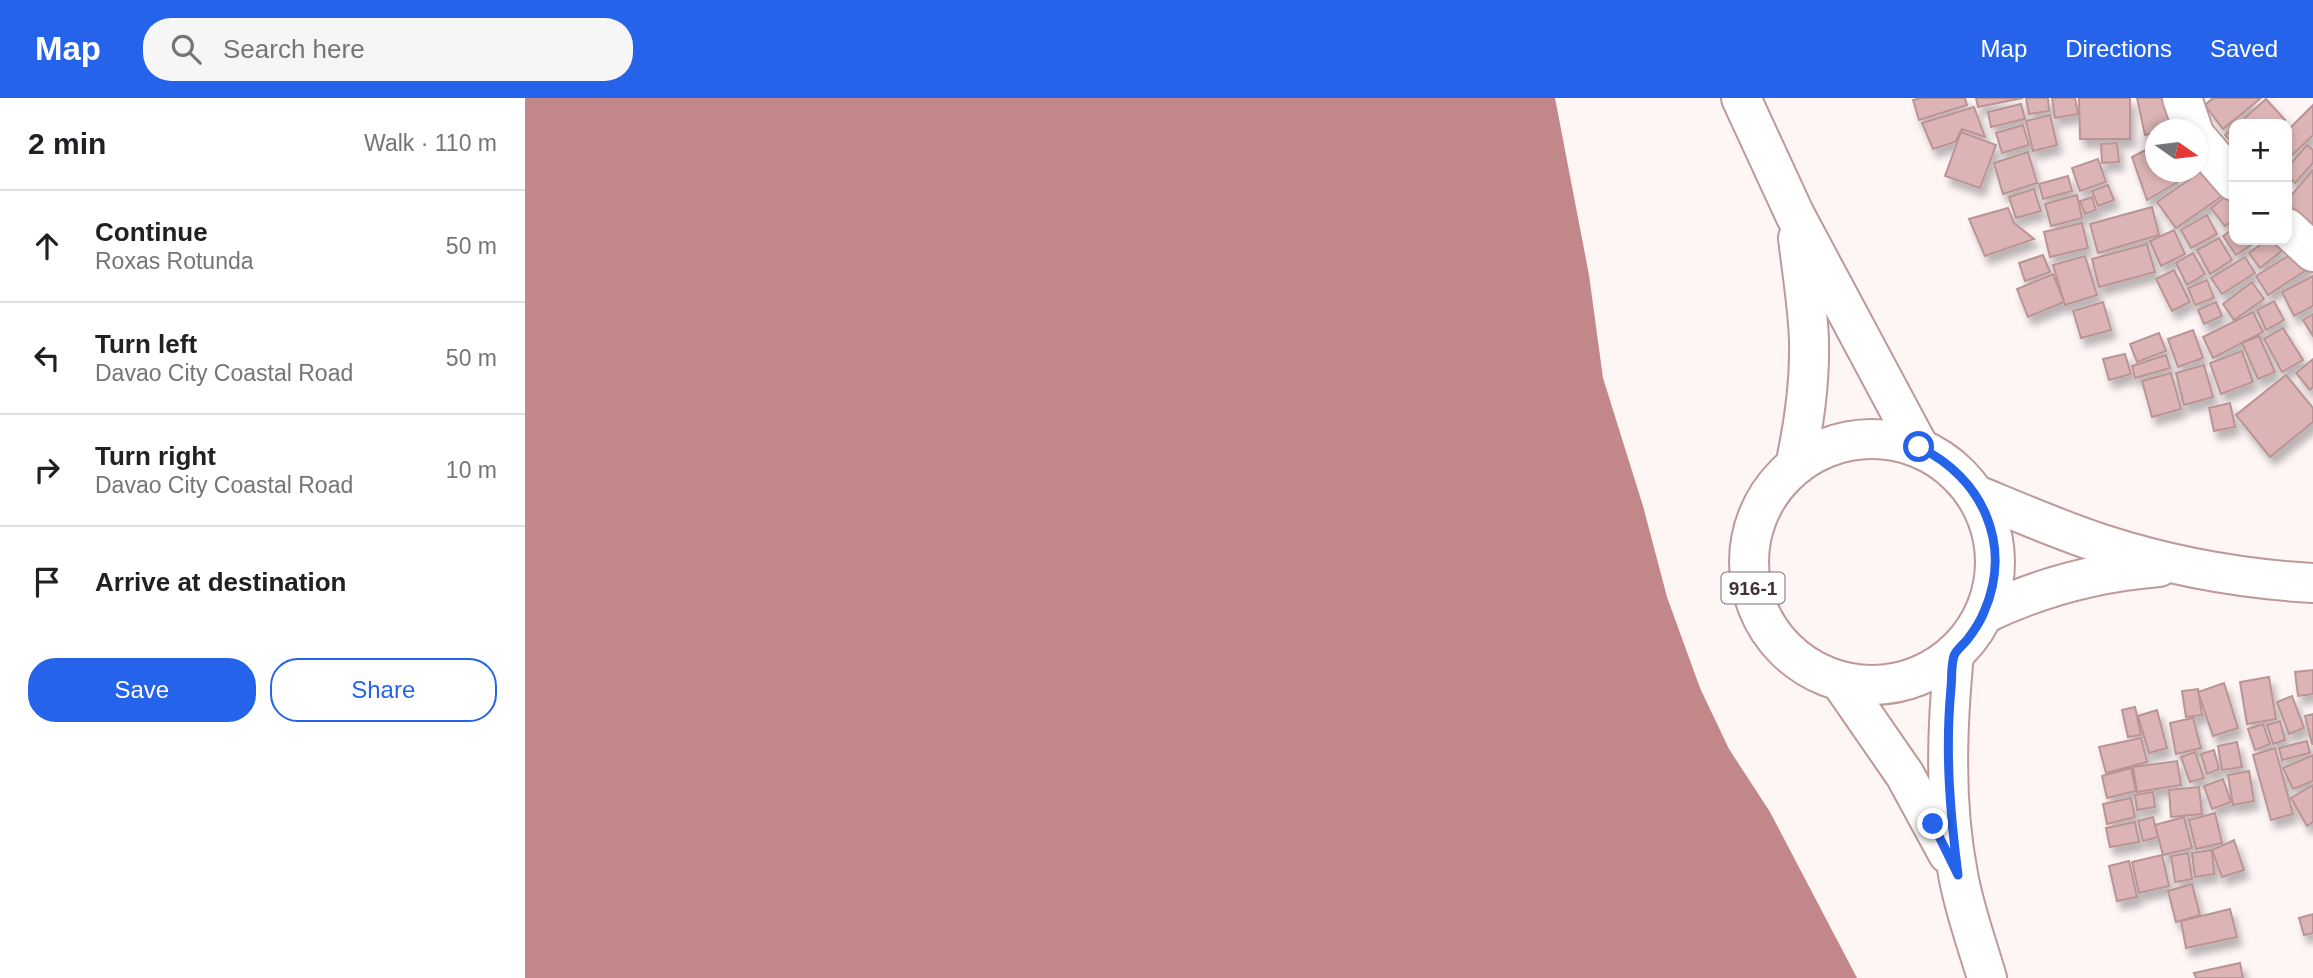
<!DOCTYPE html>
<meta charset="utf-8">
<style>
:root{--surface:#fff;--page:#f6f6f6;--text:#202124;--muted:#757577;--line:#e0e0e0;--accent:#2563eb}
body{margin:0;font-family:Helvetica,sans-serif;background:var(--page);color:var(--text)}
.controls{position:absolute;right:21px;top:21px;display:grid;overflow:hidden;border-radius:14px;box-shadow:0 4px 10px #0003}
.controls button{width:63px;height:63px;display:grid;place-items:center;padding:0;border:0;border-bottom:2px solid var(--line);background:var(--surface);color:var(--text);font:35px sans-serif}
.compass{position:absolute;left:1620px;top:21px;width:63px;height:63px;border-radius:50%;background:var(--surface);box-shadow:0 4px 10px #0003;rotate:104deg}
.stop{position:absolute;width:21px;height:21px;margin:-16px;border:5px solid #2563eb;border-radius:50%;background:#fff}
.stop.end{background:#2563eb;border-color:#fff;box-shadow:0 2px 7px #0008}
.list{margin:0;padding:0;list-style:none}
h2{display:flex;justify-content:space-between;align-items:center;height:91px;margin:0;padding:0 28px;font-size:30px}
h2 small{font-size:23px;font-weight:400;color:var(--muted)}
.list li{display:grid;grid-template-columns:46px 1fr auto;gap:21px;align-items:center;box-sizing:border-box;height:112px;padding:0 28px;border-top:2px solid var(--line)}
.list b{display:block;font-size:26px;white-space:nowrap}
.list p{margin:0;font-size:23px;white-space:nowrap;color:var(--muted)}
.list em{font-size:23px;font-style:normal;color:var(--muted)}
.actions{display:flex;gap:14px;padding:21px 28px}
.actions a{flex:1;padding:16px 0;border:2px solid var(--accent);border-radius:28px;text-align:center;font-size:24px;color:var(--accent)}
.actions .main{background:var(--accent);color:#fff}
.icon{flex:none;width:38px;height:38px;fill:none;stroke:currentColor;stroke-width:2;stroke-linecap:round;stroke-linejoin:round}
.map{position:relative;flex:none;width:1788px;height:880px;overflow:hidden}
header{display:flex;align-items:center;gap:42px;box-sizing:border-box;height:98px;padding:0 35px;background:var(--accent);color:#fff}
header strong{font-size:33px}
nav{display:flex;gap:38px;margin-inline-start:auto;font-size:24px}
.search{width:490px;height:63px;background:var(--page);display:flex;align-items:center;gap:18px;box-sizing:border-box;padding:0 24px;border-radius:28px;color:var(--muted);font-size:26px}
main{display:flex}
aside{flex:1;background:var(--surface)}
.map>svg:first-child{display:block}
</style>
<header>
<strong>Map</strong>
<div class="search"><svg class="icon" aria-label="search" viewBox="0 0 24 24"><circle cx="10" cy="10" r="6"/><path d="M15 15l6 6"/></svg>Search here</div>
<nav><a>Map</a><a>Directions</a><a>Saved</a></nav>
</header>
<main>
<aside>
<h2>2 min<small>Walk · 110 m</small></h2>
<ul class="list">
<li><svg class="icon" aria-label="ahead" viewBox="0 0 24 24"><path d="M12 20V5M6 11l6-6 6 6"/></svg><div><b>Continue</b><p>Roxas Rotunda</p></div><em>50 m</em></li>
<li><svg class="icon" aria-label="left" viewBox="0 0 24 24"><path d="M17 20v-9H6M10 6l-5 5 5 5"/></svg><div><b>Turn left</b><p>Davao City Coastal Road</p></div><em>50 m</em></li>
<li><svg class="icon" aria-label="right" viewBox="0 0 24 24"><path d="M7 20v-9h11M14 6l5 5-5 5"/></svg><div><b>Turn right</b><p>Davao City Coastal Road</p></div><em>10 m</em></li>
<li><svg class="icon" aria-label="arrive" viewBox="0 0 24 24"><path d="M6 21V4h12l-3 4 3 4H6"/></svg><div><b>Arrive at destination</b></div></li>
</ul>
<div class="actions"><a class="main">Save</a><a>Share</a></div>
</aside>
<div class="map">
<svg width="1788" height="880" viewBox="0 0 1788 880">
<defs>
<filter id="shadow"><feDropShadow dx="4.5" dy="8" stdDeviation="3.5" flood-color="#0004"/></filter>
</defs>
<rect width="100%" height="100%" fill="#fef5f5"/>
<path fill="#c28789" d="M0,0H1030L1064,177L1078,280L1118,408L1142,499L1175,590L1204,651L1245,714L1332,880H0Z"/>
<g fill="#dcb4b5" stroke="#ba9495" stroke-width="2" filter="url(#shadow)">
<path d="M1396,0H1440L1442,7L1394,22L1388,2Z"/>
<path d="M1451,0H1498L1453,9Z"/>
<path d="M1501,0H1523L1524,13L1504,16Z"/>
<path d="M1527,0H1550L1553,16L1530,20Z"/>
<path d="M1554,0H1605V41H1555Z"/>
<path d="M1612,0H1648L1654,30L1630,32V35L1620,37Z"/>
<path d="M1688,0H1736L1698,31L1680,7Z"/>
<path d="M1741,1L1760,22L1755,26H1713Z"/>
<path d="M1496,6L1500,21L1466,29L1463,14Z"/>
<path d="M1788,7V37L1762,62V33Z"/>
<path d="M1449,9L1460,39L1437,31L1430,44L1408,51L1397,25Z"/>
<path d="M1525,17L1532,47L1508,53L1501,23Z"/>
<path d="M1498,27L1504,47L1477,55L1471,35Z"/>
<path d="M1709,29V47L1700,37Z"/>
<path d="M1436,34L1471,47L1455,90L1420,78Z"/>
<path d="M1592,45L1594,64L1577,65L1576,46Z"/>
<path d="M1630,47V74H1650L1656,82L1622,102L1607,59Z"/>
<path d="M1782,47L1788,52V65L1770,85L1762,77V70Z"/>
<path d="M1503,54L1512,85L1478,96L1469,65Z"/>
<path d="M1573,61L1581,84L1555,93L1547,70Z"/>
<path d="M1688,65L1706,92L1651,130L1632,104Z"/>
<path d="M1788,72V128L1762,105V102Z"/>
<path d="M1543,78L1547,93L1518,101L1514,86Z"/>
<path d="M1583,87L1589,102L1573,108L1567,93Z"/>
<path d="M1509,91L1516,113L1491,120L1484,99Z"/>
<path d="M1709,92V121L1700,128L1686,110Z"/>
<path d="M1552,97L1557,120L1526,128L1520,106Z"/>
<path d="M1567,99L1571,112L1560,116L1555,103Z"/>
<path d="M1627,109L1634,137L1573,155L1565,126Z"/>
<path d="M1483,110L1489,125L1509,141L1460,158L1444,121Z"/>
<path d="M1682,117L1692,136L1666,150L1656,132Z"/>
<path d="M1557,125L1563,150L1525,159L1519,134Z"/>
<path d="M1709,130V142H1734L1711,157L1698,138Z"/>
<path d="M1649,132L1660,156L1636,168L1625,143Z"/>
<path d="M1694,140L1707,162L1685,176L1672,152Z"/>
<path d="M1742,142H1750L1758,152L1735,170L1724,155Z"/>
<path d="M1622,146L1630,174L1574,189L1567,161Z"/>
<path d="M1774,151L1786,169L1743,197L1731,178Z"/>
<path d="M1668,155L1680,176L1662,187L1651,165Z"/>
<path d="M1518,157L1525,174L1500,183L1494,165Z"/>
<path d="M1560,158L1572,197L1540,207L1528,167Z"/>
<path d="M1720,159L1730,175L1697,196L1686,180Z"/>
<path d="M1649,172L1665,204L1647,213L1631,181Z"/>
<path d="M1528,176L1539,204L1503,219L1492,191Z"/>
<path d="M1788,178V208L1769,218L1757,194Z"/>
<path d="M1682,182L1689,200L1670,207L1663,190Z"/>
<path d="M1727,184L1739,201L1709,222L1698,206Z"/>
<path d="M1749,203L1759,222L1741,232L1732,212Z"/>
<path d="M1578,204L1586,232L1556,240L1548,213Z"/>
<path d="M1691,204L1697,218L1679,226L1673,212Z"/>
<path d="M1728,214L1738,234L1688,260L1678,239Z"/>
<path d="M1788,216V238L1778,222Z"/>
<path d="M1758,230L1778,262L1757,274L1739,241Z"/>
<path d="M1668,232L1678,260L1653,269L1643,241Z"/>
<path d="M1634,235L1641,253L1612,264L1605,246Z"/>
<path d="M1734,238L1750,274L1733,281L1717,245Z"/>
<path d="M1717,253L1728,284L1696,296L1685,265Z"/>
<path d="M1600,256L1606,276L1584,282L1578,261Z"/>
<path d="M1641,257L1645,270L1610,280L1607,268Z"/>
<path d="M1788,261V289L1785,292L1771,275Z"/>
<path d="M1679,267L1688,299L1659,307L1651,275Z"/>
<path d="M1646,275L1656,311L1627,319L1617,283Z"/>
<path d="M1761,277L1788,310V324L1745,359L1711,317Z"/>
<path d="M1705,305L1710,329L1689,333L1684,310Z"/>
<path d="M1788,572V596L1773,598L1770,574Z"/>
<path d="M1744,579L1751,621L1722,626L1715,584Z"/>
<path d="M1699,585L1713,630L1688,638L1673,594Z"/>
<path d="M1673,591L1677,617L1661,619L1657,593Z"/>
<path d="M1767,598L1779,630L1764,636L1752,604Z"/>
<path d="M1610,609L1616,637L1603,639L1597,612Z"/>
<path d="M1632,612L1642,650L1624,655L1613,618Z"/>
<path d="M1788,616V646H1787L1780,618Z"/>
<path d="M1668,620L1676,650L1651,656L1645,625Z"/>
<path d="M1755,623L1760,642L1748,646L1742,627Z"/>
<path d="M1738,626L1745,646L1730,652L1723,631Z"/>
<path d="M1616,640L1622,664L1581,675L1574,649Z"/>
<path d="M1782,643L1785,655L1757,662L1754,650Z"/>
<path d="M1712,644L1717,669L1697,672L1693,648Z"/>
<path d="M1750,650L1768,716L1746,722L1728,657Z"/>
<path d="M1689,652L1694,671L1682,676L1676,656Z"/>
<path d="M1670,654L1679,680L1665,684L1656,659Z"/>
<path d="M1788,657V683L1768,691L1758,670Z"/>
<path d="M1652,663L1656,687L1612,694L1608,669Z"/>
<path d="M1606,670L1611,693L1582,700L1577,678Z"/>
<path d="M1724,673L1729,703L1708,707L1703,677Z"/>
<path d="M1698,681L1706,704L1687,711L1679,688Z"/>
<path d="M1788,687V724L1782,728L1766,700Z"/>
<path d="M1674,689L1677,716L1646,719L1644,692Z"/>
<path d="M1628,694L1630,709L1612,712L1610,697Z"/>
<path d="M1606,700L1610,719L1582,726L1578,706Z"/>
<path d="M1690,715L1697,745L1671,751L1664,722Z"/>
<path d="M1628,719L1633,739L1618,743L1613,723Z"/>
<path d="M1659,719L1667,750L1638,757L1630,727Z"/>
<path d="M1610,724L1614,744L1585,749L1581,730Z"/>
<path d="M1709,742L1719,772L1697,779L1687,752Z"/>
<path d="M1687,752L1689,776L1670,779L1667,755Z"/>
<path d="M1663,755L1667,781L1650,784L1646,758Z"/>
<path d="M1637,757L1644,788L1614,795L1607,764Z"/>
<path d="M1604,763L1612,799L1592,803L1584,768Z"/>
<path d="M1667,786L1675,817L1651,824L1643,793Z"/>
<path d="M1705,811L1712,839L1661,850L1656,823Z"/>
<path d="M1788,816V835L1779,837L1774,820Z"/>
<path d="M1715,865L1718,880H1671L1669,875Z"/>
</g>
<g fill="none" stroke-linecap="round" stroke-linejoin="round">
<defs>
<g id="minor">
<path d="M1657,0L1668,32"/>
<path d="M1672,40L1709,83"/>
<path d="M1762,130L1788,154"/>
</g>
<g id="major">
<path d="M1216,0L1270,117L1394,349"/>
<circle cx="1347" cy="464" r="123"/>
<path d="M1270,368C1279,327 1285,286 1284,243C1283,209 1277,174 1273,140"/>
<path d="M1452,397C1493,414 1534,432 1577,446C1645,468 1717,481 1788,485"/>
<path d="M1459,516C1515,489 1572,474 1634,469"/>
<path d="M1429,556C1422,629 1419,704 1433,776C1439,811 1452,846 1462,880"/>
<path d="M1315,583L1380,677L1423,756"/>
</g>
</defs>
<use href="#minor" stroke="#bf999a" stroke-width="42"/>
<use href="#major" stroke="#bf999a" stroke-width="42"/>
<use href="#minor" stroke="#fff" stroke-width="38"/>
<use href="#major" stroke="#fff" stroke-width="38"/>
</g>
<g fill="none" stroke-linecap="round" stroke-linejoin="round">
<path stroke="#2563eb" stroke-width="9" d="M1394,349C1458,380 1488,447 1459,514C1455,524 1449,533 1442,542C1438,547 1431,552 1429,558C1426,567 1427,580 1426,590C1420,653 1425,715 1433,777L1408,726"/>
</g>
<g text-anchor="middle" stroke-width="6" stroke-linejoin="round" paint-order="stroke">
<rect fill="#fff" stroke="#7b7070" stroke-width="2" x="1196.5" y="474.5" width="63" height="31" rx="5"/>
<g font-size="19" font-weight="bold" fill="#423233">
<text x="1228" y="497">916-1</text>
</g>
</g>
</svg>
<div class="controls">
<button>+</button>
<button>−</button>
</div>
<svg class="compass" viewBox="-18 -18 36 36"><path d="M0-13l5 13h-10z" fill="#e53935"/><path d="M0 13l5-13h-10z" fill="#757577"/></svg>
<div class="stop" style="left:1394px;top:349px"></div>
<div class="stop end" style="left:1408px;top:726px"></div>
</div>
</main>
